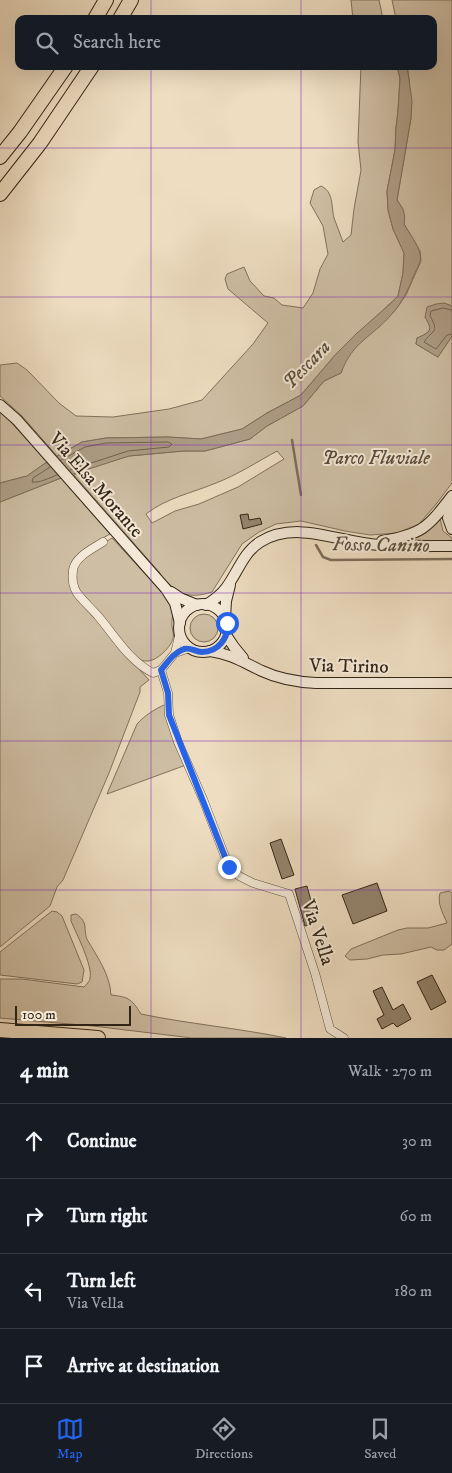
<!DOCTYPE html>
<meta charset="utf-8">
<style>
:root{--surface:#171b24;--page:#242831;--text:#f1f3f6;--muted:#9ea1a6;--line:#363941;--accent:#2563eb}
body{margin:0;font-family:"IM FELL DW Pica",serif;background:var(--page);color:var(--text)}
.scale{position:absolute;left:15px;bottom:12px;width:116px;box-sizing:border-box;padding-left:5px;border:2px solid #322516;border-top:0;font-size:14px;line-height:18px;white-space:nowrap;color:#322516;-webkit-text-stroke:4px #f4e9d7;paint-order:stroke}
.stop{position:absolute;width:15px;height:15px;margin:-11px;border:4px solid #2563eb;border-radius:50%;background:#fff}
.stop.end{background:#2563eb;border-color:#fff;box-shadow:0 1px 5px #0008}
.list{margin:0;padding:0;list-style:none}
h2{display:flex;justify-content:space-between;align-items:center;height:65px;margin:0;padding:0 20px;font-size:21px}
h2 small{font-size:16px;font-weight:400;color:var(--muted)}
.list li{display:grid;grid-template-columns:32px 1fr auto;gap:15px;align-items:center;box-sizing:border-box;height:75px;padding:0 20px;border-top:1px solid var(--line)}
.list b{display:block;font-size:19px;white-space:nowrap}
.list p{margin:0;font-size:16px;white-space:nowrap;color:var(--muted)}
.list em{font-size:16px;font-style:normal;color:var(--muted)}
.icon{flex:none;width:28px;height:28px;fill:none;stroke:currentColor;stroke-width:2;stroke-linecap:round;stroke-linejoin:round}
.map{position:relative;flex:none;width:452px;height:1038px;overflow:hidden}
.search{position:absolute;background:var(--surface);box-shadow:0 5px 20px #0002;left:15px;right:15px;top:15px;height:55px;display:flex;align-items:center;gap:12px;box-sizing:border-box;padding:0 18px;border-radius:10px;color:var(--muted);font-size:19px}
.sheet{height:365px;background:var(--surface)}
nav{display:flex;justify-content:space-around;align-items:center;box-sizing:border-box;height:70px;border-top:1px solid var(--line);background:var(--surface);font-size:14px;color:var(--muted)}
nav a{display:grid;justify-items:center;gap:2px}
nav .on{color:var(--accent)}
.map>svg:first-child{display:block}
</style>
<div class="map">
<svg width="452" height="1038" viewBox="0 0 452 1038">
<rect width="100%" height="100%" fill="#eeddc1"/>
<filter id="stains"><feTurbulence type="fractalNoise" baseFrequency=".004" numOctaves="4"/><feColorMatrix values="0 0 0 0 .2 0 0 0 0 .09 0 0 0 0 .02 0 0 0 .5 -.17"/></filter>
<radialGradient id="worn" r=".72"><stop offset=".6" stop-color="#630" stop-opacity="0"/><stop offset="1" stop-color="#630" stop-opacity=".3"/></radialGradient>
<g fill="#cebea4" stroke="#80725d" fill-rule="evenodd">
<path d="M351,0H379L383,19H353Z"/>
<path d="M392,0H452V306L444,303L425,317C433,330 431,332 417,338L416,344L438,357L452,336V483L437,503L419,524L397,533L370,535L345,531L301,521L276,524L259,532L242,544L212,592C187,600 177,593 160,575V573L74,475L95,466L129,456L183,451H205L250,439L267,426L303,406L324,381L341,373L345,361L352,350L390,316L397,308L406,295L421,261L420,251L404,224L403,209L397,200L411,118L409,79L407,66H433V19H396ZM277,451L284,459L238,487L199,504L175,511L152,523L146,514C166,498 192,493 216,483C237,475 257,462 277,451Z"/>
<path d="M361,66H397L400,78L398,111L396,128L395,150L387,191L388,210L393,229L404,253L403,273L398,296L336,354L301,395L267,413L242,429L201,439L168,437L106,438L82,442L57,456L22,416L0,396V365L17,363L27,370L59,403L76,416L113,417L169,409L202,400L253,344L268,323L228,289L225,279L227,274L244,267L250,281L264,296L274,298L282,305L303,308L313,293L320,269L328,254L323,226L310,203L314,190L321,186C334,192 331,206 334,218C337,226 340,234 343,242L351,235L354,209L361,170L358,142Z"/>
<path d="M0,410L47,462L27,476L0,483Z"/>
<path d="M61,478L110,534C93,544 67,554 69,578L117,645L149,680L140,687V692L109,773L63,880L57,887L50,906L0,947V502Z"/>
<path d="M440,519L443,531L452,538V541L410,540L425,532Z"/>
<path d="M112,538L172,603C175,615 171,617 172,627C173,631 174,635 173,639C170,648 156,662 146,661C141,661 137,658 132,655L78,590C77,586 75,582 75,578C74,558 98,547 112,538Z"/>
<circle cx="204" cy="628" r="14"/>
<path d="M166,704L186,765L107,794L137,724C145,715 155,709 166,704Z"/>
<path d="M449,891L452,893V944L444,950H437L431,947L401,954L383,955L367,959L350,960L345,956L351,949L398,930L407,928H428L447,923C443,913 437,904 440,893Z"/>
<path d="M52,911L57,912L62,916L84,970L82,982L77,984L0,975V952Z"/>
<path d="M76,914C90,923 82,931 88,941C98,958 110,975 111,995C128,997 131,998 141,1014C189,1024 238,1028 286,1038H192L93,1026L0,1018V979H22L84,987C86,985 90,981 90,978C93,966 76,933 71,921V915Z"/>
</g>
<g fill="#ae9e87" stroke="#7c6e5a">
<path d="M397,66H407L412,101L411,118L397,200C403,209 406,213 404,224C409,233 418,244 420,254C422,262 417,268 414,275C408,290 402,303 391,315C371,338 353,341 341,373L324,381L303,406L267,426L250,439L205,451H183L129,456L61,478L0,502V483L27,476L44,464L82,442L106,438L168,437L201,439L242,429L267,413L301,395L336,354L356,334L389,305L398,296L403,273L404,253L393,229L388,210L387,191L395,150L396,128L398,111L400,78Z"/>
<path d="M444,303L452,306V336L438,357L416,344L417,338C431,332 433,330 425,317L427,307L436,304Z"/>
</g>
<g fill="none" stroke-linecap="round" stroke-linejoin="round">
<g stroke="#70624e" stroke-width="1">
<path d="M452,310L443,308L431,311L430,316C440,333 432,330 424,342L436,349L447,335L452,334"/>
<path d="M61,460L85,447L106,443L168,442L172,444L169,447L128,451L70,470"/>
<path d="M50,467L33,478L32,482C40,483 49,478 57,475"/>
</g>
<g stroke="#7c6e5a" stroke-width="2.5">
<path d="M292,440L301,495"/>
<path d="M316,545L323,557L331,560L452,559"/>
</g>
</g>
<g fill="#94856f" stroke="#322516">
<path d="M248,514L249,520L260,518L262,524L243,529L240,515Z"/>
<path d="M281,839L294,875L282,879L270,843Z"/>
<path d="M377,883L387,911L353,924L342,895Z"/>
<path d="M307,886L317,923L305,926L295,889Z"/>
<path d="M432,975L446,1002L431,1010L417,982Z"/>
<path d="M382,987L393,1010L403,1004L411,1019L397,1027L393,1023L382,1029L377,1019L384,1015L373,991Z"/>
</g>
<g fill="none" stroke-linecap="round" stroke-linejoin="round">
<defs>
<g id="street">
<path d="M103,542C92,549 75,557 73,570C72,578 73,587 77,593C83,601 91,608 98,616C115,636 129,661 153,673L161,670L175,653L190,648"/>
<path d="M175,653L180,632"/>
<path d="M161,670L168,693L169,715L178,742L203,799L229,867L239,876L253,883L289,894L315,973L330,1029L344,1038"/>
</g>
<g id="secondary">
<path d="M0,405L17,420L166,589L175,603L180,623"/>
<path d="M452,501L448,518L452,529"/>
<path d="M382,541C422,535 428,527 452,496"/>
<path d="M171,592L180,598L197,605"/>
<circle cx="203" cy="628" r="24"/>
<path d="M206,605C214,600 221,595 226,588C238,572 243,553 260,542C297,519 340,543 379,545C403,547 428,546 452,546"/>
<path d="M225,619L226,601L230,585"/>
<path d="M226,635L234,647L243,658"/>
<path d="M210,651C231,654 243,662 262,671C279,679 297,682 316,683H452"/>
</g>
<g id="highway">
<path d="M95,19L106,0"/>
<path d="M120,19L131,0"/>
<path d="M0,157L20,132L66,66"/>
<path d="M0,194L40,143L92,66"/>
<path d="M0,1030L98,1038"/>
</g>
</defs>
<use href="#street" stroke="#615341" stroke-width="9"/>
<use href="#secondary" stroke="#322516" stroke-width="12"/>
<use href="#highway" stroke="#322516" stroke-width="16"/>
<use href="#street" stroke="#f4e9d7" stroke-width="8"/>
<use href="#secondary" stroke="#f4e9d7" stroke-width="10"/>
<use href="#highway" stroke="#eeddc1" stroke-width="14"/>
</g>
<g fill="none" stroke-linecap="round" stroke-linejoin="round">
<path stroke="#2563eb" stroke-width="6" d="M227,623C229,638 218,652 202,652C195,652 191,647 184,649C173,653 168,662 161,670L168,693L169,715L229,867"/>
</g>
<path fill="none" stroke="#7b2cbf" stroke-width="1" stroke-opacity="0.55" d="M151,0V19M301,0V19M151,66V1038M301,66V1038M0,148H452M0,297H452M0,445H452M0,593H452M0,741H452M0,890H452"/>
<g text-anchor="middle" stroke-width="4" stroke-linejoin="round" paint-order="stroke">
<g font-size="19" font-style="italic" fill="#594b3a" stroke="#f4e9d7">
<text x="376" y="464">Parco Fluviale</text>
</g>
<g font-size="19" fill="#322516" stroke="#f4e9d7">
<text transform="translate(97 484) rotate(49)" y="7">Via Elsa Morante</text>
<text transform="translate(349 665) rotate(1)" y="7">Via Tirino</text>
<text transform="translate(319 932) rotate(72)" y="7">Via Vella</text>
</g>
<g font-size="20" font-style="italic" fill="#5d4f3e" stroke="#f4e9d7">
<text transform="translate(306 364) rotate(-46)" y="7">Pescara</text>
<text transform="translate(381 544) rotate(1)" y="7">Fosso Canino</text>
</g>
</g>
<rect width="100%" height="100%" filter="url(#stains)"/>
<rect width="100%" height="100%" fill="url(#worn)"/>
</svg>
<div class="scale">100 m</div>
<div class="stop" style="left:227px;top:623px"></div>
<div class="stop end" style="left:229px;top:867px"></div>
<div class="search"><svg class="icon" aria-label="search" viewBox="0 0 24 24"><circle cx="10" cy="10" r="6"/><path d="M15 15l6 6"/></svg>Search here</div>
</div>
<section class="sheet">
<h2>4 min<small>Walk · 270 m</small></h2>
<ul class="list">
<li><svg class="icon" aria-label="ahead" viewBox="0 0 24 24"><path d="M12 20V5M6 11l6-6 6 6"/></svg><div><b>Continue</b></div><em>30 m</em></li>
<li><svg class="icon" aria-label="right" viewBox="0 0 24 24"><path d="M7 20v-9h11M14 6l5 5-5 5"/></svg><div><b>Turn right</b></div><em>60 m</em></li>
<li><svg class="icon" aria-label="left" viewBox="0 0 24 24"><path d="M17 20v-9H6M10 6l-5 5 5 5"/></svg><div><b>Turn left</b><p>Via Vella</p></div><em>180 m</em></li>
<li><svg class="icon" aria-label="arrive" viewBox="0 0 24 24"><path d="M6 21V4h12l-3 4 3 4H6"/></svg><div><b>Arrive at destination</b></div></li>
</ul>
</section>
<nav>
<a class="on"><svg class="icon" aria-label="map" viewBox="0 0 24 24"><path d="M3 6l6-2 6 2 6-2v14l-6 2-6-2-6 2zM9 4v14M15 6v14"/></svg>Map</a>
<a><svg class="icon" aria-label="directions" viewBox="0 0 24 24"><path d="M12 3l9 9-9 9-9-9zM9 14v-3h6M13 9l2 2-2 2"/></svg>Directions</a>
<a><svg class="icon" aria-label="saved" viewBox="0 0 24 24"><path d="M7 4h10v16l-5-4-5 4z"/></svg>Saved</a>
</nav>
